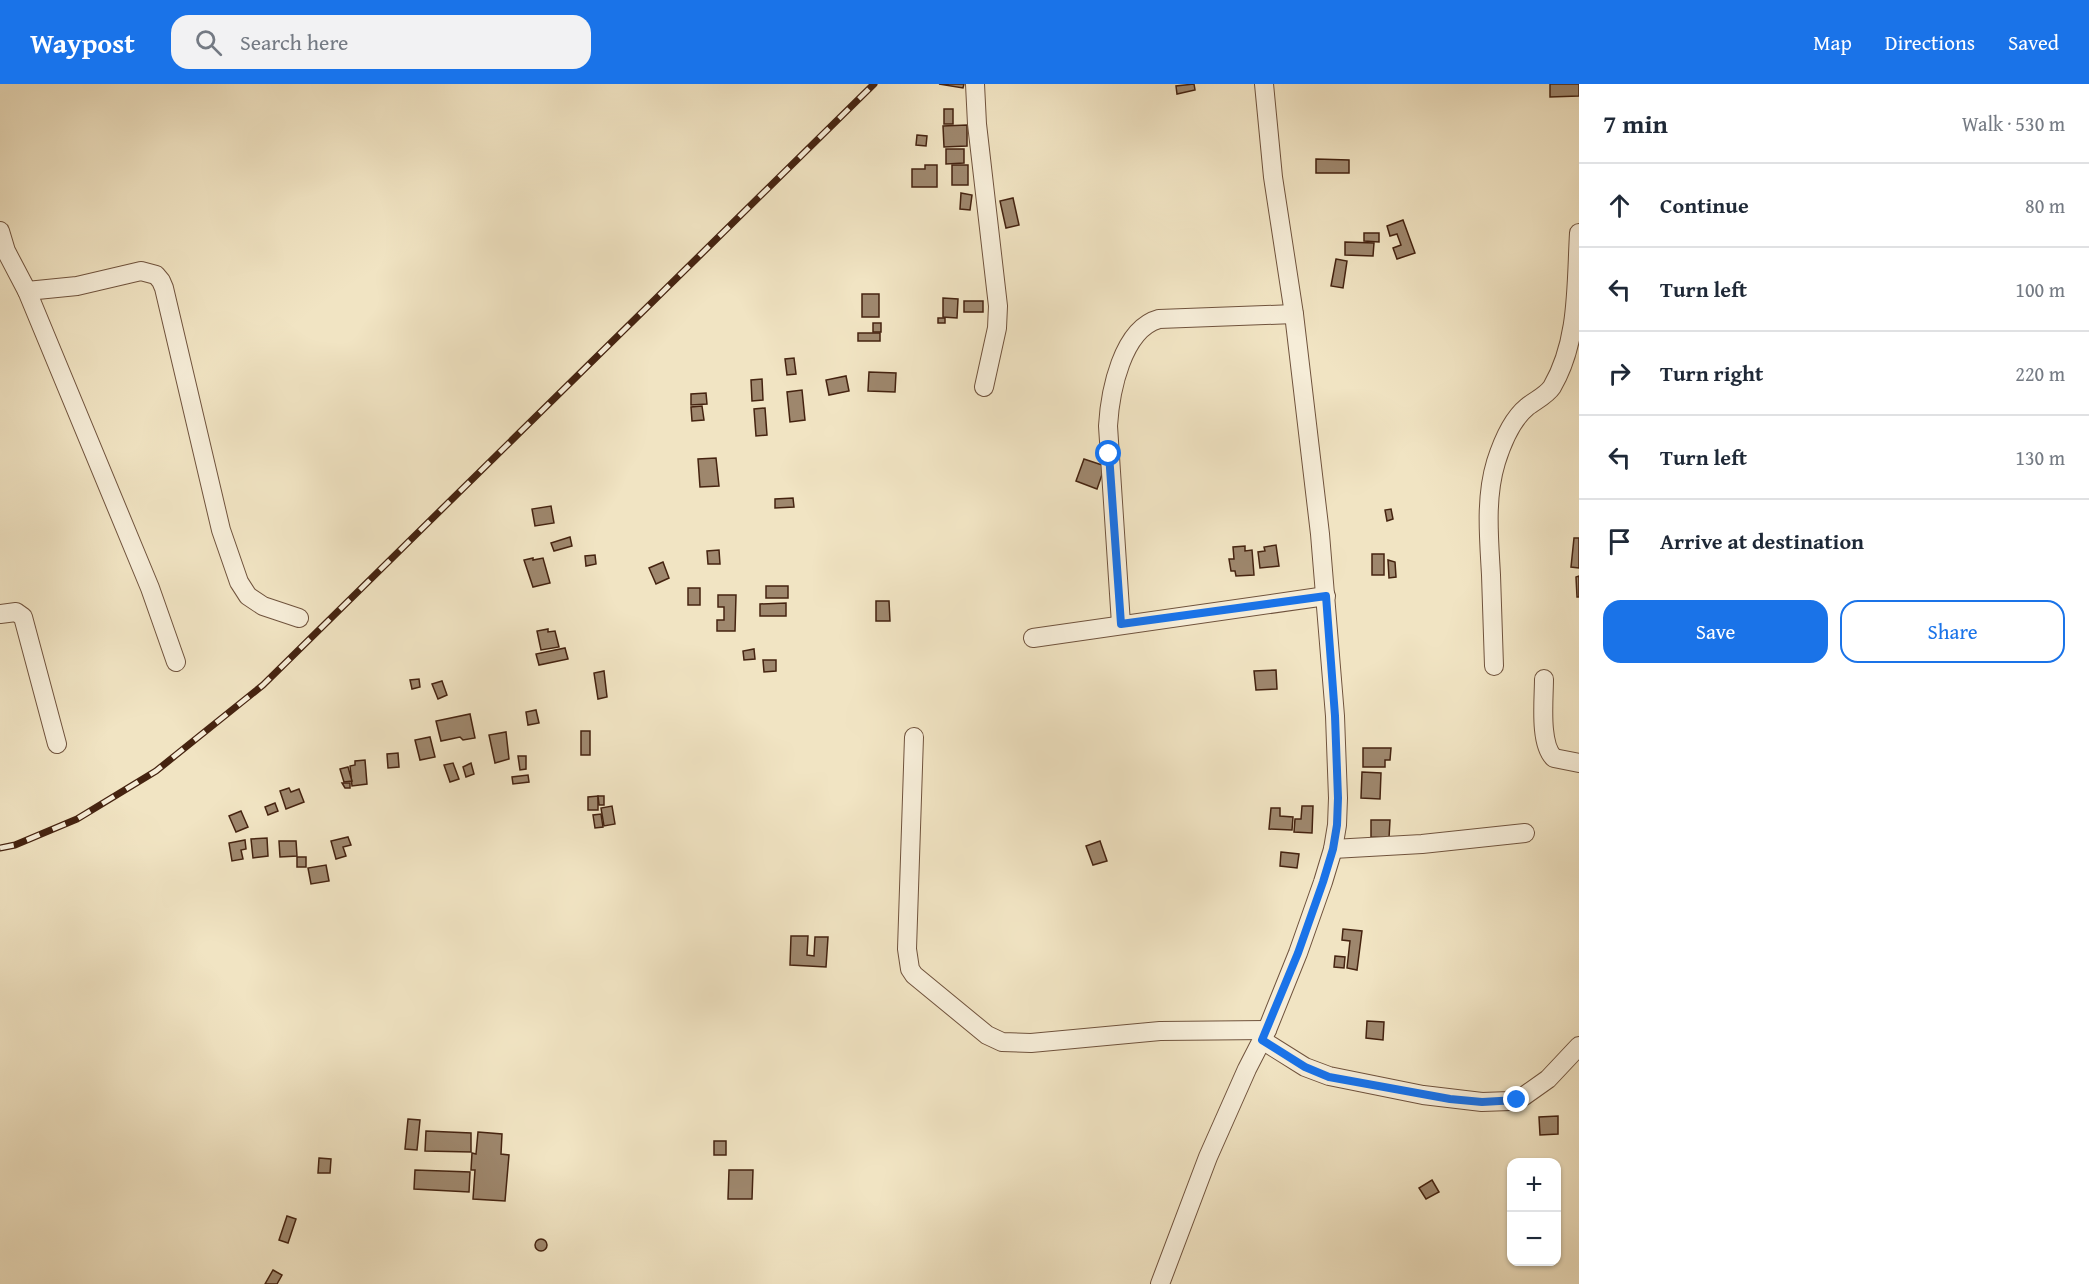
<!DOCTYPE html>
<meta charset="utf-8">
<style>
:root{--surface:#fff;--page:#f2f2f3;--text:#1f2937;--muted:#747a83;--line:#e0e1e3;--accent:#1a73e8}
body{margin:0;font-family:"Gentium Book Plus",serif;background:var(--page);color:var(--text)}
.controls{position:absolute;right:18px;bottom:18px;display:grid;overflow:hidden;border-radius:12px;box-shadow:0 2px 4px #0004}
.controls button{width:54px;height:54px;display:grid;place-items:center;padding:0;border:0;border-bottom:2px solid var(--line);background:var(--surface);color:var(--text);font:30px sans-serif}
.stop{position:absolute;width:18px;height:18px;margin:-14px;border:4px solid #1a73e8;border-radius:50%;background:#fff}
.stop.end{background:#1a73e8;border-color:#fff;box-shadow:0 2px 6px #0008}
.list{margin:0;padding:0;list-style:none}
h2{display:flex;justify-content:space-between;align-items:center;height:78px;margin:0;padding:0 24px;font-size:26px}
h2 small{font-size:20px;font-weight:400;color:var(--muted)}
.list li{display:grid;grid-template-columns:39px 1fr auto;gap:18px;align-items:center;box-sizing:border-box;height:84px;padding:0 24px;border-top:2px solid var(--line)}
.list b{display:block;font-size:22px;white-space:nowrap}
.list em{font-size:20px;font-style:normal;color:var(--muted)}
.actions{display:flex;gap:12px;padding:18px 24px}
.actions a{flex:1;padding:14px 0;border:2px solid var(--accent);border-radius:18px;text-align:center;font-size:21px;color:var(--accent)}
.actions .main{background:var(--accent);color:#fff}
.icon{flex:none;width:33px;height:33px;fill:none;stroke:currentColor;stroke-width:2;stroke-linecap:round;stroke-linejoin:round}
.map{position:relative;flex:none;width:1579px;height:1200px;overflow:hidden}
header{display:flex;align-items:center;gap:36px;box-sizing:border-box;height:84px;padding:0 30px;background:var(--accent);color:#fff}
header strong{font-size:28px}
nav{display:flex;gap:33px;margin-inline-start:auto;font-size:21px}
.search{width:420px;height:54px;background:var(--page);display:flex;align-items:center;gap:15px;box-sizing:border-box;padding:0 21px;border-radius:18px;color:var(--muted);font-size:22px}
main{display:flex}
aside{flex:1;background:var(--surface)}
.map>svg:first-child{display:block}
</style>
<header>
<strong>Waypost</strong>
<div class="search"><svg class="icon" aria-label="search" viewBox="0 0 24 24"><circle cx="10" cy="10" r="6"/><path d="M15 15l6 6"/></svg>Search here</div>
<nav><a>Map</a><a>Directions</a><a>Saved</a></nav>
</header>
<main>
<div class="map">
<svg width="1579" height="1200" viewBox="0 0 1579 1200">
<rect width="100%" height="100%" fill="#f1e4c3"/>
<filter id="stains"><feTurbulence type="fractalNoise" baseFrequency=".00333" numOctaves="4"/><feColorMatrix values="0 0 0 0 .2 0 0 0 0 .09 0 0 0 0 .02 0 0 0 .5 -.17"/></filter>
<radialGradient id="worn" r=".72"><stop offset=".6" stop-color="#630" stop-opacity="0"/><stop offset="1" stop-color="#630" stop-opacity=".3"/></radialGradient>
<g fill="#9e876d" stroke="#452310" stroke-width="1.5">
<path d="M939,0H964L963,4Z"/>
<path d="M1194,0L1195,6L1177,10L1176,2Z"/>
<path d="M1550,0H1579V12L1550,13Z"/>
<rect x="944" y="25" width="9" height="15"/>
<path d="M967,41V62L944,63L943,42Z"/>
<path d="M917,51L927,52L926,62L916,61Z"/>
<path d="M946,65H964V79L946,80Z"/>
<path d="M1316,75L1349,76V89H1316Z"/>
<path d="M925,81H937V103H912V85H925Z"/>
<rect x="952" y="81" width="16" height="20"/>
<path d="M961,109L972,111L970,126L960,125Z"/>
<path d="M1013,114L1019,141L1006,144L1000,117Z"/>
<path d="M1403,136L1415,169L1397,175L1393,164L1401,161L1397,150L1390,152L1387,142Z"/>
<path d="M1364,149H1379V158L1364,157Z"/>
<path d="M1345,158L1374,159L1373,172L1345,171Z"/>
<path d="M1336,175L1347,177L1343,204L1331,202Z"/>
<rect x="862" y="210" width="17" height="23"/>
<path d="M943,214L958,215L957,234L943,233Z"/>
<rect x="964" y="217" width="19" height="11"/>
<rect x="938" y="234" width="7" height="5"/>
<rect x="873" y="239" width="8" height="9"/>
<rect x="858" y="249" width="22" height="8"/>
<path d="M794,274L796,290L787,291L785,275Z"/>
<path d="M869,288L896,289L895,308L868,307Z"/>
<path d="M846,292L849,307L829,311L826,296Z"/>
<path d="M762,295L763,316L752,317L751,296Z"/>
<path d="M802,306L805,336L790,338L787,308Z"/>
<path d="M706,309L707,320L691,321V310Z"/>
<path d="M702,322L704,336L692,337L691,323Z"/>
<path d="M765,324L767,351L756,352L754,325Z"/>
<path d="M716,374L719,402L700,403L698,375Z"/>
<path d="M1084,375L1105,382L1097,405L1076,397Z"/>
<path d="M793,414L794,423L775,424V415Z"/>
<path d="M551,422L554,439L535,442L532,425Z"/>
<path d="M1391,425L1393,435L1387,437L1385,426Z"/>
<path d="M570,453L572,462L554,467L551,459Z"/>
<path d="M1574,454H1579V484L1571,483Z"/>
<path d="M1276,461L1279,482L1260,484L1258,468L1265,467L1264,463Z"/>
<path d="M1245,462V467L1252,466L1254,491L1236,492L1235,487H1231L1229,475H1234L1233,463Z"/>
<path d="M719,466L720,480H708L707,467Z"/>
<rect x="1372" y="470" width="12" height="21"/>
<path d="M595,471L596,480L586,482L585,472Z"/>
<path d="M533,474V476L543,474L550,499L533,503L524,476Z"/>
<path d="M1388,476L1395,478L1396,493L1389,494Z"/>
<path d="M663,478L669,494L656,500L649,484Z"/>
<path d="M1579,492V513H1577L1576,493Z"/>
<rect x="766" y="502" width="22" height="12"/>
<rect x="688" y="504" width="12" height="17"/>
<path d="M718,511H736L735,547H717V536H724V523H718Z"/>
<path d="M876,517H889L890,537H876Z"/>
<path d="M786,519V532H760V520Z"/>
<path d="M548,545V548L555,547L559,563L541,566L537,547Z"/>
<path d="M565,564L568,575L539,581L536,570Z"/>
<path d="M754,565L755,575L744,576L743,567Z"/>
<path d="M763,576H776V587L764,588Z"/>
<path d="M1276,586L1277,605L1256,606L1254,587Z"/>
<path d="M604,587L607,613L598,615L594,589Z"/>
<path d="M419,595L420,603L412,605L410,596Z"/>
<path d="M442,597L447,611L438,615L432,600Z"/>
<path d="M536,626L539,639L528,641L526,628Z"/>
<path d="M470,630L475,654L463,656L460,653L441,657L436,637Z"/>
<rect x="581" y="647" width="9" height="24"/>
<path d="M506,648L509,675L495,679L489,651Z"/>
<path d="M430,653L435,673L420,676L415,656Z"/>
<path d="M1363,664H1391L1390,676H1385V683H1363Z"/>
<path d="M398,669L399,683L388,684L387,670Z"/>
<path d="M518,672H526V685L520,686Z"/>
<path d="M365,676L367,700L352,702L350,682L355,681V677Z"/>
<path d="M453,679L459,695L450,698L444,681Z"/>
<path d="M471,679L474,690L466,693L463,683Z"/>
<path d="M348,683L352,697L344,698L340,685Z"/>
<path d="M1362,688L1381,689L1380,715L1361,714Z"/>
<path d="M528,691L529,698L513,700L512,693Z"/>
<path d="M342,699H350V704H345Z"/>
<path d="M289,704L291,708L299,705L304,718L286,725L280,707Z"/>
<path d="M598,712V726H588V713Z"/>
<path d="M598,712H604V721H599Z"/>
<path d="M275,719L278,727L268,731L265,723Z"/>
<path d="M612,722L615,740L604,742L601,724Z"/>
<path d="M1302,722H1313L1312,749L1294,748L1295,735H1301Z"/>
<path d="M1271,724H1280V732L1293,733L1292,746L1269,745Z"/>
<path d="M241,727L248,743L236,748L229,732Z"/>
<path d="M601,730L603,743L595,744L593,731Z"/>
<path d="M1371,736H1390L1389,754L1371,753Z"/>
<path d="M348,753L351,761L343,763L346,772L336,775L331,757Z"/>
<path d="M267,754L268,772L253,774L251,755Z"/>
<path d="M245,756L246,765L241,766L243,775L232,777L229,759Z"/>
<path d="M279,757H296L297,772L280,773Z"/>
<path d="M1100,757L1107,777L1093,781L1086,762Z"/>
<path d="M1281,768L1299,770L1297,784L1280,782Z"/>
<rect x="297" y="773" width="9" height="10"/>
<path d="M326,781L329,797L311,800L308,784Z"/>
<path d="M1343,845L1362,847L1357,886L1347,884L1350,857L1342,856Z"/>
<path d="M791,852H808L807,871L814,872L815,853H828L826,883L790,881Z"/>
<path d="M1335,872L1345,873L1344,884L1334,883Z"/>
<path d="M1367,937L1384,938L1383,956L1366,954Z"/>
<path d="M1558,1032V1050L1540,1051L1539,1033Z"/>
<path d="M408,1035L420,1036L417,1066L405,1065Z"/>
<path d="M426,1047L471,1049V1068L425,1067Z"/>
<path d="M478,1048L502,1050L501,1070L509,1071L505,1117L473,1115L475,1086H471L472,1069L476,1070Z"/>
<rect x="714" y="1057" width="12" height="14"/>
<path d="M319,1074L331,1075L330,1089H318Z"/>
<path d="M415,1086L470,1088L469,1108L414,1105Z"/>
<path d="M729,1086H753L752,1115H728Z"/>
<path d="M1432,1096L1439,1108L1426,1115L1419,1104Z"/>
<path d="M287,1132L296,1135L288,1159L279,1156Z"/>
<circle cx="541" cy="1161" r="6"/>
<path d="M273,1186L282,1191L277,1200H265Z"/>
</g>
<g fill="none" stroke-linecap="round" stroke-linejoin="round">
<defs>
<g id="minor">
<path d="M975,0L977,40L998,222L997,244L984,303"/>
<path d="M0,147L6,167L27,207L150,504L176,578"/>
<path d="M27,207L77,202L141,187L156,191L161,197L164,204L221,446L239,498L248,512L263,522L299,534"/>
<path d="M0,530L16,528L23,533L57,660"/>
<path d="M1121,540L1108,342C1110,308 1122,245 1159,235L1294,230"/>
<path d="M1033,554L1326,512"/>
<path d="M1494,582C1493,552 1492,521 1491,491C1489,454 1485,414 1496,378C1502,359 1511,336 1527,323C1534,317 1546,312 1552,303C1579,257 1576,201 1579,149"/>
<path d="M1544,595C1544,615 1539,660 1554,674L1579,679"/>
<path d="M914,653L907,865L910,885L914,891L987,951L1002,958L1031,959L1160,947L1267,946"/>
<path d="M1333,765L1422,760L1525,749"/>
<path d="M1262,956L1305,983L1329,992L1423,1011L1482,1018L1510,1017L1524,1012L1548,995L1579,962"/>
<path d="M1160,1200L1208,1073L1247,985L1267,946L1298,869L1323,798L1333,765L1337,741L1338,714L1335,632L1320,450L1294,230L1273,93L1264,0"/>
</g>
</defs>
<use href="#minor" stroke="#70533d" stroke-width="20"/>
<use href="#minor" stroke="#f6edd8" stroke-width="18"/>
<defs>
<path id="rail" d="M0,764L15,761L77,735L156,687L263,601L874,0"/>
</defs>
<use href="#rail" stroke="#452310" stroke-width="7"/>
<use href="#rail" stroke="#f6edd8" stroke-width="4.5" stroke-dasharray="14" stroke-linecap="butt"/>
</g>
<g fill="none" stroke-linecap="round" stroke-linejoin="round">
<path stroke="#1a73e8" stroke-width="8" d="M1109,370L1121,540L1326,512L1335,632L1338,714L1337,741L1333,765L1323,798L1298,869L1262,956L1305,983L1329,993L1450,1015L1482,1018L1517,1016"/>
</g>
<rect width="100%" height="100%" filter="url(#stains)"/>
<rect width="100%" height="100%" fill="url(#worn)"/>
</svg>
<div class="controls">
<button>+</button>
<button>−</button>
</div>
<div class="stop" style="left:1109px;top:370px"></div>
<div class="stop end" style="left:1517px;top:1016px"></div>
</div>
<aside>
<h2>7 min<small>Walk · 530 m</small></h2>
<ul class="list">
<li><svg class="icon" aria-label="ahead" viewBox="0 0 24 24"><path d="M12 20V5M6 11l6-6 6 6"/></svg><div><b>Continue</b></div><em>80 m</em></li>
<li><svg class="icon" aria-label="left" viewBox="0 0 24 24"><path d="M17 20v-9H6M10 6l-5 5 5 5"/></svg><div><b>Turn left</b></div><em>100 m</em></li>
<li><svg class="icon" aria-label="right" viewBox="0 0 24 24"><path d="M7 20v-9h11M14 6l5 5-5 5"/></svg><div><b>Turn right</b></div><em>220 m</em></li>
<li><svg class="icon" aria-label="left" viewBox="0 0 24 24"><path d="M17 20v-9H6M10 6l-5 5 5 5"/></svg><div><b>Turn left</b></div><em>130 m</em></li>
<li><svg class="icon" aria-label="arrive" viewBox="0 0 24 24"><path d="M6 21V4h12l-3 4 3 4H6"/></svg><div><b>Arrive at destination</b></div></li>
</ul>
<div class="actions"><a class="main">Save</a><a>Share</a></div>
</aside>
</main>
